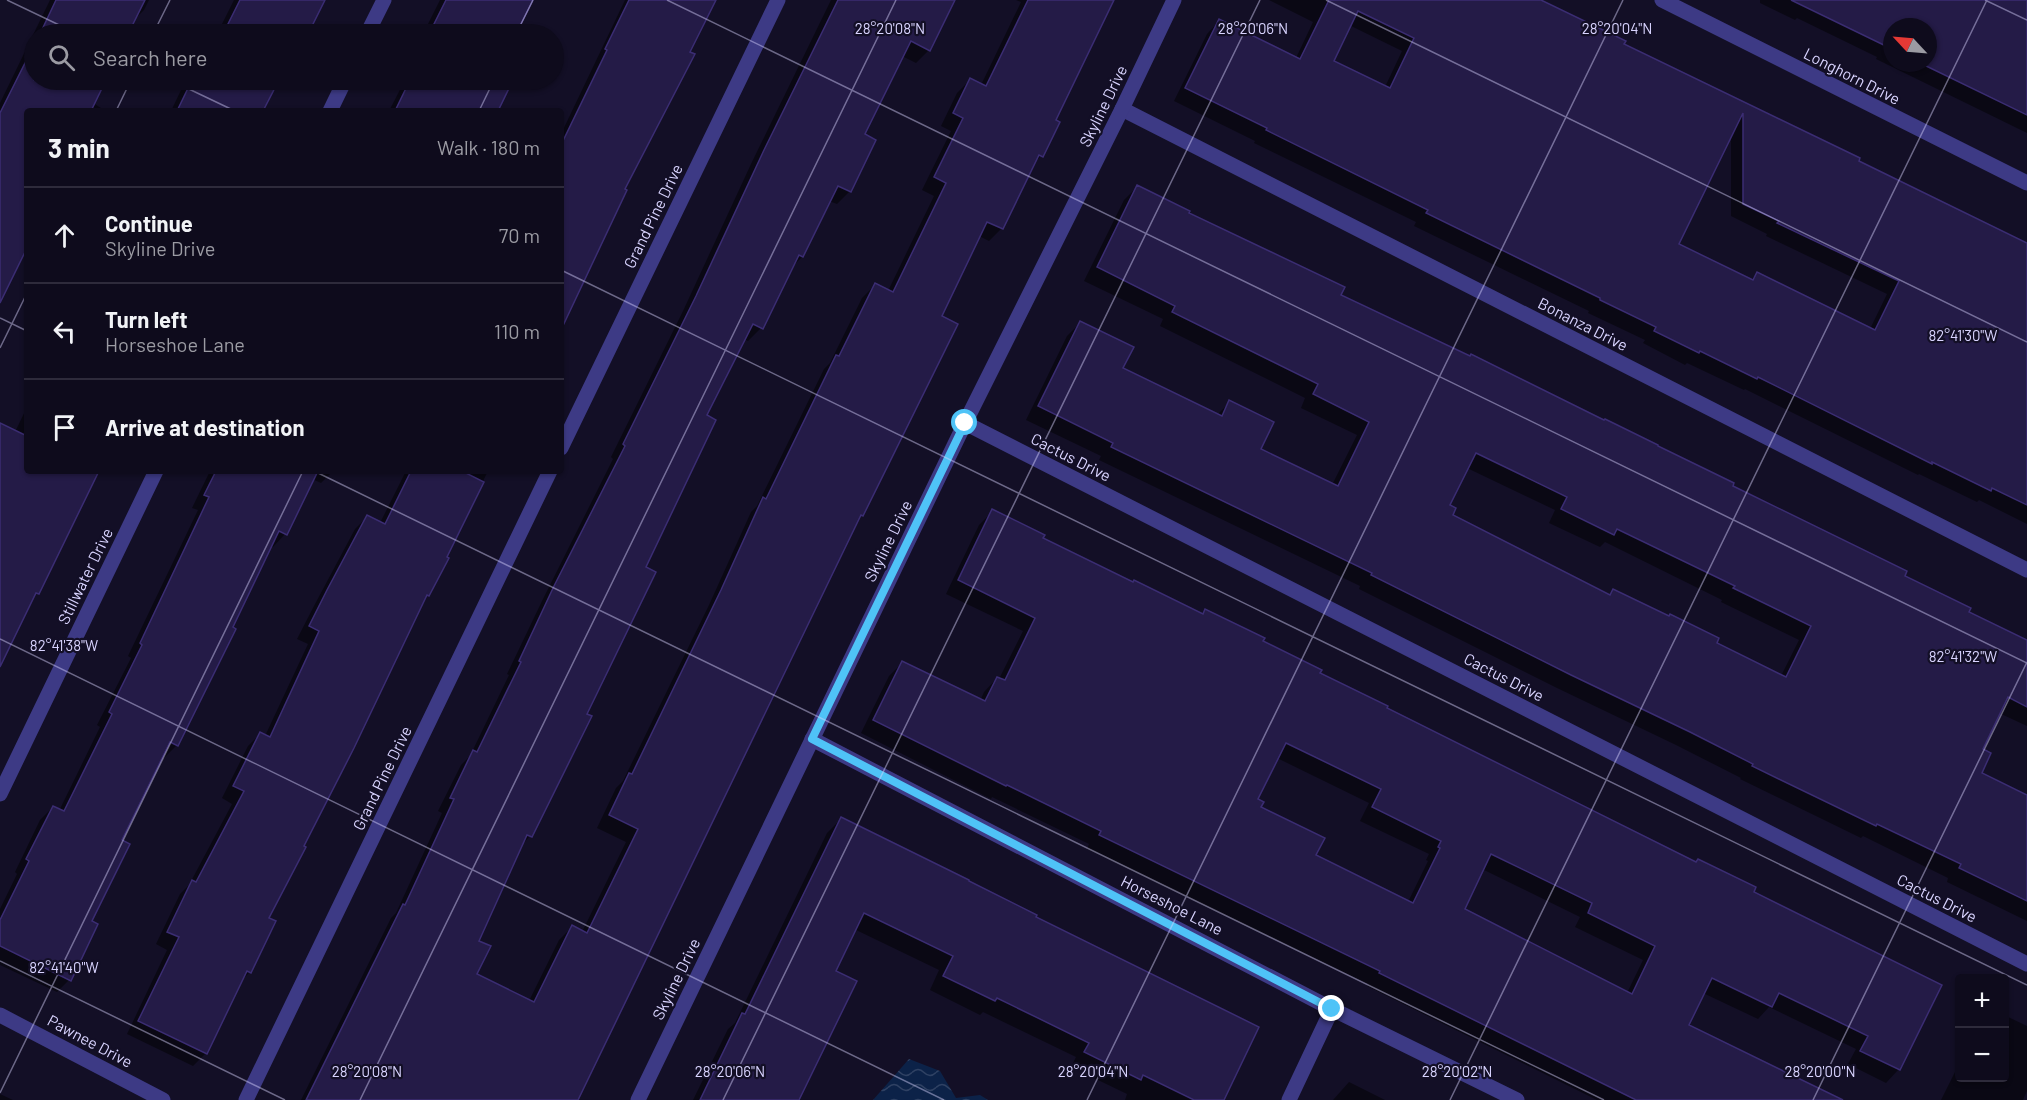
<!DOCTYPE html>
<meta charset="utf-8">
<style>
:root{--surface:#0e0b1c;--page:#171425;--text:#f1f3f6;--muted:#9b9ba3;--line:#2e2b3b}
body{margin:0;font-family:Barlow,sans-serif;background:var(--page);color:var(--text)}
.controls{position:absolute;right:18px;bottom:18px;display:grid;overflow:hidden;border-radius:6px;box-shadow:0 2px 4px #0004}
.controls button{width:54px;height:54px;display:grid;place-items:center;padding:0;border:0;border-bottom:2px solid var(--line);background:var(--surface);color:var(--text);font:30px sans-serif}
.compass{position:absolute;left:1883px;top:18px;width:54px;height:54px;border-radius:50%;background:var(--surface);box-shadow:0 2px 4px #0004;rotate:296deg}
.stop{position:absolute;width:18px;height:18px;margin:-14px;border:4px solid #4fc3f7;border-radius:50%;background:#fff}
.stop.end{background:#4fc3f7;border-color:#fff;box-shadow:0 2px 6px #0008}
.list{margin:0;padding:0;list-style:none}
h2{display:flex;justify-content:space-between;align-items:center;height:78px;margin:0;padding:0 24px;font-size:26px}
h2 small{font-size:20px;font-weight:400;color:var(--muted)}
.list li{display:grid;grid-template-columns:39px 1fr auto;gap:18px;align-items:center;box-sizing:border-box;height:96px;padding:0 24px;border-top:2px solid var(--line)}
.list b{display:block;font-size:22px;white-space:nowrap}
.list p{margin:0;font-size:20px;white-space:nowrap;color:var(--muted)}
.list em{font-size:20px;font-style:normal;color:var(--muted)}
.icon{flex:none;width:33px;height:33px;fill:none;stroke:currentColor;stroke-width:2;stroke-linecap:round;stroke-linejoin:round}
.map{position:relative;flex:none;width:2027px;height:1100px;overflow:hidden}
.search{position:absolute;background:var(--surface);box-shadow:0 2px 4px #0004;left:24px;top:24px;width:540px;height:66px;display:flex;align-items:center;gap:15px;box-sizing:border-box;padding:0 21px;border-radius:33px;color:var(--muted);font-size:22px}
.panel{position:absolute;background:var(--surface);box-shadow:0 2px 4px #0004;left:24px;top:108px;width:540px;height:366px;border-radius:6px}
.map>svg:first-child{display:block}
</style>
<div class="map">
<svg width="2027" height="1100" viewBox="0 0 2027 1100">
<defs>
<pattern id="water-waves" width="16" height="10" patternUnits="userSpaceOnUse" patternTransform="scale(1.5)"><rect width="16" height="10" fill="#0c2248"/><path d="M0 5q4-4 8 0t8 0" fill="none" stroke="#2f4163"/></pattern>
</defs>
<rect width="100%" height="100%" fill="#130f26"/>
<path fill="url(#water-waves)" d="M909,1059L940,1071L956,1098L980,1095L988,1100H873Z"/>
<g fill="#0007" fill-rule="evenodd">
<path d="M50,0H149L144,10L132,22L126,34H34V80H104L93,103L101,108L99,111H27V244L0,297V103Z"/>
<path d="M234,0H323L306,34H217Z"/>
<path d="M440,0H531L515,34H423Z"/>
<path d="M625,0H714L623,189L561,327V134Z"/>
<path d="M831,0H953L929,50L916,63L902,56L863,135L850,191L837,204L829,201L802,257L791,268L761,328L748,341L744,339L705,416L585,715L590,717L530,836L521,846L477,941L475,975L529,1001L559,940L572,927L582,932L626,842L597,828L616,788L623,781L709,605L751,512L757,506L824,369L830,363L862,298L875,285L888,291L934,196L922,190L951,131L941,126L957,93L970,80L981,85L1021,2L1016,0H1111L1054,121L1058,123L1041,156L1032,165L1002,228L989,241L979,236L940,316L956,324L862,515L858,519L576,1100H301L391,918L396,913L442,813L438,811L461,765L470,756L509,675L507,674L542,601L613,459L611,457L683,311L751,164Z"/>
<path d="M1269,0H1538L1622,45L2027,244V524L1979,500L1977,502L1919,474L1918,475L1745,389L1744,390L1687,363L1685,365L1643,343L1645,340L1588,313L1589,311L1414,226L1416,222L1254,143L1255,141L1174,101L1207,34L1219,21L1296,58L1313,22ZM1349,25L1402,51L1385,87L1332,61ZM1731,134V216L1767,234L1766,236L1887,294L1870,329L1757,274L1750,281L1677,244Z"/>
<path d="M1760,0H2027V133L1876,59L1877,57L1797,18L1795,20L1760,3ZM1892,27H1928V63H1892Z"/>
<path d="M192,80H285L271,94L262,111H171L181,90Z"/>
<path d="M405,80H512L503,97L486,111H389Z"/>
<path d="M1137,187L1339,295L1731,486L1967,613L2027,642V726L1999,713L1981,750L1980,774L2027,797V921L1947,882L1948,878L1863,836L1861,838L1740,779L1741,778L1676,745L1557,688L1359,589L1360,586L1099,460L1101,456L1026,420L1067,336L1080,323L1121,369L1216,416L1230,402L1259,449L1332,485L1357,435L1301,408L1305,398L1160,326L1163,319L1084,281L1124,200ZM1467,468L1555,510L1549,523L1600,547L1605,542L1722,600L1721,602L1799,640L1781,676L1613,591L1608,596L1451,516L1448,506Z"/>
<path d="M27,407V471H95L37,593L31,600L0,663V434L15,432Z"/>
<path d="M210,471H333L321,483L312,479L285,534L273,547L270,546L177,745L164,758L161,756L120,840L69,980L57,992L0,965V909L17,874L15,872L40,820L53,807L59,811L100,727L97,725L131,658L128,656L198,510L192,508Z"/>
<path d="M406,471H488L267,918L250,972L241,981L205,1054L193,1066L127,1034L167,950L156,944L180,894L189,885L232,804L222,798L248,746L260,734L265,736L308,644L297,639L315,604L355,529L367,517L380,523Z"/>
<path d="M993,511L1041,538L1201,615L1205,610L1385,709L1752,893L1899,1069L1886,1083L1848,1064L1856,1049L1769,1007L1758,1019L1703,993L1687,1026L1837,1100H1597L1367,986L1368,984L1087,849L1089,844L992,797L991,799L861,733L889,676L902,663L980,701L984,692L997,678L999,679L1023,631L946,594L979,525ZM1277,758L1369,803L1360,821L1429,854L1426,860L1428,861L1408,902L1314,856L1259,807L1256,800ZM1482,869L1580,917L1575,927L1643,960L1627,993L1463,910Z"/>
<path d="M841,819L1034,918L1222,1100H1125L1127,1094L1071,1067L1076,1057L983,1012L980,1015L930,990L939,970L854,929L834,971L798,1100H693L728,1029L735,1023L827,833Z"/>
<path d="M2004,1015L2027,1026V1091L2023,1100H1941L1960,1062V1078H2004Z"/>
<path d="M1349,1082L1385,1100H1333Z"/>
<path d="M0,1094L13,1100H0Z"/>
</g>
<g fill="#241b47" stroke="#3b2d73" stroke-width="1.5" fill-rule="evenodd">
<path d="M56,0H145L128,34H40Z"/>
<path d="M240,0H325L308,34H223Z"/>
<path d="M446,0H533L516,34H429Z"/>
<path d="M629,0H716L690,52L695,54L625,189L627,190L561,330V145L607,50L605,49Z"/>
<path d="M838,0H955L930,51L911,41L865,134L876,140L851,192L838,186L803,257L799,255L763,329L753,324L707,415L716,420L646,567L656,572L587,714L592,716L532,837L527,835L479,941L491,946L477,974L534,1002L572,925L587,933L638,829L609,815L629,773L632,774L721,590L763,497L766,499L836,355L839,356L875,283L893,292L946,183L934,177L963,118L953,113L970,78L986,86L1028,0H1114L1056,120L1060,122L1043,157L1039,155L1003,229L987,222L942,316L958,324L863,516L861,515L578,1100H306L403,904L405,905L454,799L450,798L473,750L477,752L521,662L519,661L554,586L625,446L623,444L696,296L764,150Z"/>
<path d="M1329,0H1541L1626,41L1624,44L1860,158L1859,161L2027,243V505L1992,488L1991,491L1932,462V464L1758,377L1757,379L1700,351L1699,353L1654,331L1656,327L1600,300V298L1426,213L1428,210L1266,130L1267,128L1185,88L1219,19L1300,59ZM1358,11L1414,38L1390,88L1334,61ZM1743,113V204L1779,221L1777,223L1899,281L1875,330L1757,272L1753,280L1679,244Z"/>
<path d="M1791,0H2027V115L1920,63H1928V27H1892V49Z"/>
<path d="M34,45V80H106L91,111H27V248L0,303V113Z"/>
<path d="M192,80H279L263,111H177Z"/>
<path d="M410,80H513L498,111H395Z"/>
<path d="M1137,185L1190,211L1189,213L1345,287L1341,295L1470,356L1471,354L1604,420L1605,419L1658,445V446L1734,483L1733,486L1907,571L1905,576L1971,608L1969,612L2027,640V707L2008,697L1983,749L1991,753L1982,773L2027,795V901L1959,868L1961,864L1877,824L1876,826L1752,766L1753,764L1690,732L1571,675L1371,575L1372,573L1111,447L1113,443L1038,406L1080,321L1134,347L1123,368L1222,416L1229,400L1274,422L1261,449L1338,486L1369,422L1313,394L1318,384L1172,312L1175,306L1097,267ZM1476,453L1567,497L1561,509L1614,535L1617,529L1735,586L1733,588L1811,626L1786,677L1717,643L1719,638L1670,614L1669,616L1613,589L1610,595L1453,515L1456,508L1450,505Z"/>
<path d="M0,423L27,436V471H99L39,594L36,593L0,667Z"/>
<path d="M216,471H318L287,535L279,531L233,627L236,629L178,746L170,742L122,840L130,844L92,921L98,924L71,981L0,946V920L29,861L26,859L53,806L64,811L112,714L109,712L142,645L140,643L209,497L204,495Z"/>
<path d="M411,471H462L484,482L447,557L449,558L429,596L427,595L354,748L304,846L306,847L269,918L276,921L251,973L247,971L207,1054L138,1021L179,937L167,932L192,880L196,882L244,791L233,786L260,732L270,737L319,631L309,626L327,590L367,515L385,524Z"/>
<path d="M992,509L1045,535L1043,538L1133,582L1134,580L1203,614L1205,609L1265,638L1263,641L1322,670L1320,673L1388,706L1387,708L1696,862L1698,859L1756,887L1754,892L1942,985L1900,1070L1860,1051L1868,1036L1779,993L1772,1007L1712,978L1689,1025L1843,1100H1636L1379,973L1380,971L1099,835L1101,831L1007,785L1006,786L873,720L902,661L985,701L997,677L1005,680L1035,618L958,580ZM1286,743L1381,789L1372,807L1441,841L1438,847L1440,848L1413,903L1316,855L1325,838L1261,807L1264,802L1258,799ZM1491,854L1592,903L1588,913L1655,946L1632,994L1465,909Z"/>
<path d="M841,817L969,880V881L1037,915L1036,917L1259,1027L1224,1100H1194L1143,1075L1141,1080L1084,1052L1089,1043L997,998L995,1001L943,976L953,956L864,913L836,971L857,981L799,1100H700L742,1013L745,1014Z"/>
</g>
<g fill="none" stroke-linecap="round" stroke-linejoin="round">
<g stroke="#3d3a85" stroke-width="15">
<path d="M1662,0L2027,183"/>
<path d="M367,34L384,0"/>
<path d="M1122,109L2027,570"/>
<path d="M330,111L345,80"/>
<path d="M965,423L2027,964"/>
<path d="M561,448L778,0"/>
<path d="M812,739L1332,1009L1517,1100"/>
<path d="M0,794L156,471"/>
<path d="M0,1015L163,1100"/>
<path d="M246,1100L550,471"/>
<path d="M638,1100L965,423L1122,109L1174,0"/>
<path d="M1289,1100L1332,1009"/>
</g>
</g>
<g fill="none" stroke-linecap="round" stroke-linejoin="round">
<path stroke="#4fc3f7" stroke-width="8" d="M965,423L812,739L1332,1009"/>
</g>
<path fill="none" stroke="#d9d4ff" stroke-width="1.5" stroke-opacity="0.45" d="M7,0L78,34M667,0L2027,663M1326,0L2027,342M1985,0L2027,20M153,34L170,0M516,34L533,0M170,80L235,111M116,111L131,80M479,111L494,80M561,270L2027,985M0,318L27,331M0,348L27,293M314,471L1604,1100M0,639L944,1100M0,961L285,1100M0,1093L303,471M360,1100L896,0M723,1100L1260,0M1087,1100L1623,0M1450,1100L1987,0M1813,1100L2027,662"/>
<g text-anchor="middle" stroke-width="4.5" stroke-linejoin="round" paint-order="stroke">
<g font-size="16" fill="#d9d4ff" stroke="#130f26">
<text transform="translate(1852 76) rotate(27)" y="6">Longhorn Drive</text>
<text transform="translate(1103 106) rotate(-64)" y="6">Skyline Drive</text>
<text transform="translate(653 216) rotate(-64)" y="6">Grand Pine Drive</text>
<text transform="translate(1583 324) rotate(27)" y="6">Bonanza Drive</text>
<text transform="translate(1071 457) rotate(27)" y="6">Cactus Drive</text>
<text transform="translate(888 541) rotate(-64)" y="6">Skyline Drive</text>
<text transform="translate(85 576) rotate(-64)" y="6">Stillwater Drive</text>
<text transform="translate(1504 677) rotate(27)" y="6">Cactus Drive</text>
<text transform="translate(382 778) rotate(-64)" y="6">Grand Pine Drive</text>
<text transform="translate(1937 898) rotate(27)" y="6">Cactus Drive</text>
<text transform="translate(1172 905) rotate(27)" y="6">Horseshoe Lane</text>
<text transform="translate(676 979) rotate(-64)" y="6">Skyline Drive</text>
<text transform="translate(90 1041) rotate(28)" y="6">Pawnee Drive</text>
</g>
</g>
<g font-size="15" text-anchor="middle" fill="#d9d4ff" stroke="#130f26" stroke-width="4.5" stroke-linejoin="round" paint-order="stroke">
<text x="890" y="34">28°20'08"N</text>
<text x="1253" y="34">28°20'06"N</text>
<text x="1617" y="34">28°20'04"N</text>
<text x="1963" y="341">82°41'30"W</text>
<text x="64" y="651">82°41'38"W</text>
<text x="1963" y="662">82°41'32"W</text>
<text x="64" y="973">82°41'40"W</text>
<text x="367" y="1077">28°20'08"N</text>
<text x="730" y="1077">28°20'06"N</text>
<text x="1093" y="1077">28°20'04"N</text>
<text x="1457" y="1077">28°20'02"N</text>
<text x="1820" y="1077">28°20'00"N</text>
</g>
</svg>
<div class="controls">
<button>+</button>
<button>−</button>
</div>
<svg class="compass" viewBox="-18 -18 36 36"><path d="M0-13l5 13h-10z" fill="#e53935"/><path d="M0 13l5-13h-10z" fill="#9b9ba3"/></svg>
<div class="stop" style="left:965px;top:423px"></div>
<div class="stop end" style="left:1332px;top:1009px"></div>
<div class="search"><svg class="icon" aria-label="search" viewBox="0 0 24 24"><circle cx="10" cy="10" r="6"/><path d="M15 15l6 6"/></svg>Search here</div>
<section class="panel">
<h2>3 min<small>Walk · 180 m</small></h2>
<ul class="list">
<li><svg class="icon" aria-label="ahead" viewBox="0 0 24 24"><path d="M12 20V5M6 11l6-6 6 6"/></svg><div><b>Continue</b><p>Skyline Drive</p></div><em>70 m</em></li>
<li><svg class="icon" aria-label="left" viewBox="0 0 24 24"><path d="M17 20v-9H6M10 6l-5 5 5 5"/></svg><div><b>Turn left</b><p>Horseshoe Lane</p></div><em>110 m</em></li>
<li><svg class="icon" aria-label="arrive" viewBox="0 0 24 24"><path d="M6 21V4h12l-3 4 3 4H6"/></svg><div><b>Arrive at destination</b></div></li>
</ul>
</section>
</div>
